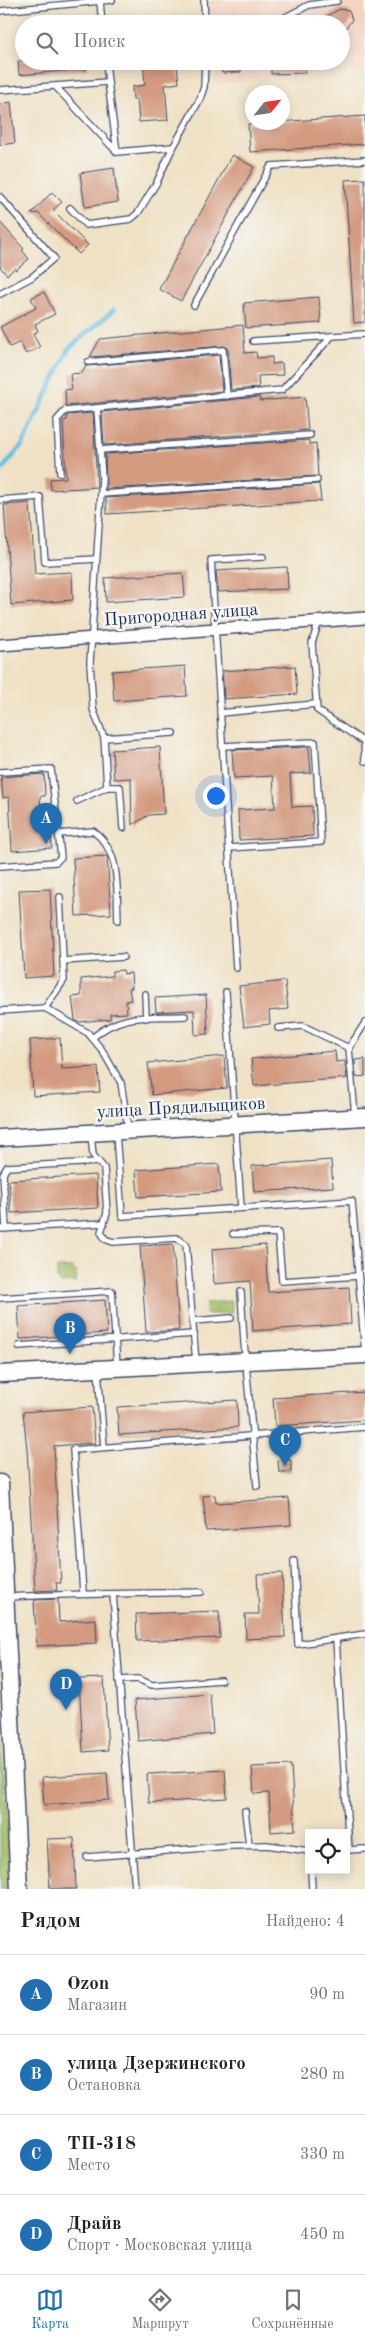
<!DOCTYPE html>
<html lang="ru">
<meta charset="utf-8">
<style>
:root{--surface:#fff;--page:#f2f2f2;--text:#222;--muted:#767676;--line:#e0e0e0;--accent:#1f6fb2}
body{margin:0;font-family:"Old Standard TT",serif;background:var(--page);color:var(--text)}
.controls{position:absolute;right:15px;bottom:15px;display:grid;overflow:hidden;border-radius:0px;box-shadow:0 2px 12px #0003}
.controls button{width:45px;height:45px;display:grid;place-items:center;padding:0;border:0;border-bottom:1px solid var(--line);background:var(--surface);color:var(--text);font:25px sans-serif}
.compass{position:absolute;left:245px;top:85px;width:45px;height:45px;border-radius:50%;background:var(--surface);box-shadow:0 2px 12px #0003;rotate:60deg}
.you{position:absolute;left:215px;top:795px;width:18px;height:18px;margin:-12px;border:4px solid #fff;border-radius:50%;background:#1a73e8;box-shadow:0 0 0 8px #1a73e833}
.badge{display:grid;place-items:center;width:32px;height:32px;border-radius:50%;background:var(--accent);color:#fff;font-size:16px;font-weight:700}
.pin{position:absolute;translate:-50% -41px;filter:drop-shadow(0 1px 2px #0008)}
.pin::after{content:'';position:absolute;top:26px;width:18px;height:15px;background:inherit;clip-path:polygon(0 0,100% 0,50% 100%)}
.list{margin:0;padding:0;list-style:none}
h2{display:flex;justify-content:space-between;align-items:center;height:65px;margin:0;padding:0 20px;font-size:21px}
h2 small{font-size:16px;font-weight:400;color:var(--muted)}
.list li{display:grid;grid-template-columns:32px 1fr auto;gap:15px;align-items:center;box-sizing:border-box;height:80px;padding:0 20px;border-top:1px solid var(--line)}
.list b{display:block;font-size:19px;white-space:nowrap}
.list p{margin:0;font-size:16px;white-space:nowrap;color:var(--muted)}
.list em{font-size:16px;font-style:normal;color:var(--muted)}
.icon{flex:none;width:28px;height:28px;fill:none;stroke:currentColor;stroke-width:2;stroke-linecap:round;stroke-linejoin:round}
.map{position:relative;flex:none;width:365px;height:1889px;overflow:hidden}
.search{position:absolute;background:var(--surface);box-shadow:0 2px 12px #0003;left:15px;right:15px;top:15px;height:55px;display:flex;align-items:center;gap:12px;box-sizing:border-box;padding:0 18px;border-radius:28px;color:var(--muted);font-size:19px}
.sheet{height:385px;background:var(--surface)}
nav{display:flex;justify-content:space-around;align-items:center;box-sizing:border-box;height:70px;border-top:1px solid var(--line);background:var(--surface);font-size:14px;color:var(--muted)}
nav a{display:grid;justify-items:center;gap:2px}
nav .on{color:var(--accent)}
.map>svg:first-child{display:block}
</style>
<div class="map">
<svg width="365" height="1889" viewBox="0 0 365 1889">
<rect width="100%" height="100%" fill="#f6f6f2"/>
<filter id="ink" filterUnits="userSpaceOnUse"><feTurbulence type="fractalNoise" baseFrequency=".02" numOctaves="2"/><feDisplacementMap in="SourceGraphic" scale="10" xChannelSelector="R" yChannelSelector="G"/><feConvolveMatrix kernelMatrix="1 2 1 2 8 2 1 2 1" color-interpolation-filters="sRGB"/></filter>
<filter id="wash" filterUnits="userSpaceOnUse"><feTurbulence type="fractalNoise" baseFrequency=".0096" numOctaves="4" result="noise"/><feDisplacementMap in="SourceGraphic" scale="20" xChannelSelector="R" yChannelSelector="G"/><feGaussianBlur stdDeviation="1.12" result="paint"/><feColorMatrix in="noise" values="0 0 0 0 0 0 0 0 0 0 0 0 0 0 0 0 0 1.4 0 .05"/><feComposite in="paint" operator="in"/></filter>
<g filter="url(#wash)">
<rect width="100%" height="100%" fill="#efe1c4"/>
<path fill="#f4d3c0" d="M209,0H365V71L215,84L214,61H341V24H211Z"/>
<g fill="#a2bf66" stroke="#5e7762">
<path d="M57,1268H73V1271H76V1282L60,1283L57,1280Z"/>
<path d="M231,1301L232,1313L206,1314V1303Z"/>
<path d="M0,1734L14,1889H0Z"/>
</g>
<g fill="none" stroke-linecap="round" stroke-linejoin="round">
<path stroke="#67bfe4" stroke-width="4.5" d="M0,472L23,444L69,348L114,310"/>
</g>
<g id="blocks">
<g fill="#d39a7f">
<path d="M340,9L349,11L352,20L341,34V24H311Z"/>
<path d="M18,61H87V69L19,75Z"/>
<path d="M143,61H172L173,67L177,66L179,83L165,85L168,120L139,122L137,99H133L132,87L145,85Z"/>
<path d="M241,61V72L222,73L221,62Z"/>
<path d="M271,61H305V73L271,74Z"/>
<path d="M11,102L15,143L0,145V104Z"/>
<path d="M365,116V144L250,152L248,124Z"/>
<path d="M232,155L254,167L181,301L159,289Z"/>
<path d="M114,168L118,202L85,207L80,173Z"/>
<path d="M365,179V322L354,323L345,180Z"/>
<path d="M52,192L62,202L53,210L88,245L79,254L38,213L31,214Z"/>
<path d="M0,222L24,249L22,250L29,259L16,270L15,268L7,275L0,267Z"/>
<path d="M44,292L55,314L35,324L38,331L33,334L40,347L26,354L20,342L10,347L0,327L36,308L31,298Z"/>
<path d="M319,297L321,323L246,328L244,303Z"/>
<path d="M243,325L245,353L256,352L257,358L272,357V364L282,363L283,375L258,376L259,388L231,390L228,350L225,346L90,357L100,339Z"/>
<path d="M219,355L222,391L66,406L65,390L72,389L70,374L82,373L86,366Z"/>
<path d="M259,397L260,401L305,397L308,430L104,445L102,412Z"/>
<path d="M93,413L97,487L51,490L50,479L66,478L63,421L67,420V415Z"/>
<path d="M309,440V444L316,443L318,476L106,489L105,454Z"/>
<path d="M319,484L321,501L107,514L106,498Z"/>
<path d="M30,503L35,574L72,572L73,600L11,605L4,505Z"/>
<path d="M287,567L288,589L218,592L216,571Z"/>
<path d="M183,573L185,597L106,602L105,578Z"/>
<path d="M185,666L187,696L114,701L112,671Z"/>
<path d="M295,666L297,694L224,699L222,671Z"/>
<path d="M160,747L164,814L149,815L132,825L131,778L114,779L112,750Z"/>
<path d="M309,747L311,773L290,774L292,807L312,806L313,836L239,840L238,810L275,808L273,776L234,778L232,750Z"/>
<path d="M44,774L45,796H40L42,827L50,826L52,848L12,851L9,797L3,798L1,777Z"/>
<path d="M107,856L111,914L76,916L73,858Z"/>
<path d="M50,889L54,976L24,978L19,890Z"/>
<path d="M123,970L124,974L131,973L132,988H129L131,1000L126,1001L127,1013L110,1014V1019L79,1022L75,1020L72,997L81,996V979L112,976V971Z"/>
<path d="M285,981L288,1009L269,1011L270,1024L244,1027L239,986Z"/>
<path d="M206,995L208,1034L195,1035L194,1010L156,1012L155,998Z"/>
<path d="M60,1038L62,1069L98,1067L100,1092L33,1096L30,1040Z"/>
<path d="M335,1051L336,1062L345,1061L347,1078L254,1086L251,1059Z"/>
<path d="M224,1056L227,1088L152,1095L148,1063Z"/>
<path d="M365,1059V1076L356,1077L355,1060Z"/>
<path d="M331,1160L333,1187L254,1192L252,1166Z"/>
<path d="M219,1164L221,1192L138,1197L136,1170Z"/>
<path d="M96,1175L98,1208L11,1213L9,1180Z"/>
<path d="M173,1244L179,1330L146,1332L140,1246Z"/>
<path d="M265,1245L268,1292L349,1287L351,1324L253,1331L250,1281L214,1284L212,1249Z"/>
<path d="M105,1300L107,1333L20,1339L18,1306Z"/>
<path d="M365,1392V1420L275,1426L273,1398Z"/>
<path d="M237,1400L238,1427L119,1435L117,1407Z"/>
<path d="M92,1407L95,1443L54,1446L61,1583H56L57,1590L35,1591L27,1449L23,1412Z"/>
<path d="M291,1460V1472H279L278,1461Z"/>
<path d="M215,1495L216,1503L289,1498L291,1525L206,1531L203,1496Z"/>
<path d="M282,1573L285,1637L246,1639L245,1614H259L257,1574Z"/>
<path d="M58,1599L59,1622L96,1619L97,1643L37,1646L34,1603L35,1600Z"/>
<path d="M219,1611L220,1638L137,1641L136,1614Z"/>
<path d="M104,1678L108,1750L83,1752L79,1679Z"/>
<path d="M210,1694L213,1734L138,1741L135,1700Z"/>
<path d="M291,1765L295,1830L271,1832L269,1793L254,1794L252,1767Z"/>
<path d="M225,1770L227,1798L149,1803L147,1774Z"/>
<path d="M107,1773L109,1800L44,1805L42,1777Z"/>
<path d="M74,1838L76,1889H50L47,1839Z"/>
</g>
</g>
</g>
<g filter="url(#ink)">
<use href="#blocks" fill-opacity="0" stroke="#3b4a6d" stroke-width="1"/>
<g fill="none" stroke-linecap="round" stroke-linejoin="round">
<defs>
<g id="lane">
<path d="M204,0L205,24"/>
<path d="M100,1L112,0"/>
<path d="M0,11L100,1L102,24"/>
<path d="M205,22L238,19L272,24"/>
<path d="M272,24L309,5L337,1"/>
<path d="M108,82L117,152L173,147"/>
<path d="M56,87L117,152"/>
<path d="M0,90L108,82L106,61"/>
<path d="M0,197L54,258L32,277L0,294"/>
<path d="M70,208L86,225L131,219L138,213L157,182L170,153L200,99L204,87L205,61"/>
<path d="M194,305L271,166L365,160"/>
<path d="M253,341L365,334"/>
<path d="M88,362L223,350L227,396"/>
<path d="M97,408L102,478L90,662L93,709L104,738L173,733"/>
<path d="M100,450L310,435"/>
<path d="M60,473L57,420L65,411L282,390L332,336"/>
<path d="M101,494L317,480"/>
<path d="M0,500L40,497L45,562L96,559"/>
<path d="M319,621L312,643L317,710L364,742L365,761"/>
<path d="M220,713L316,704"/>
<path d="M104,738L107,787H120L123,828"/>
<path d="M222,746L315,742L321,842L229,848"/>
<path d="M0,772L51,769L61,857L56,862L0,866"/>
<path d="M77,801L107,787"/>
<path d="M59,834L93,831C122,852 116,888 118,920"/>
<path d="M63,961L123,957"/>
<path d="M236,968L211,560L263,557"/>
<path d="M226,992L241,1207"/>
<path d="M145,994L146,1018"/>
<path d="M45,1008L64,980L60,897"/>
<path d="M0,1011L45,1008L88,1033L102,1050L121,1083L128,1128"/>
<path d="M278,1028L303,1026L349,1048"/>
<path d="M92,1038C122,1012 148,1018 185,1016"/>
<path d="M355,1116L349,1048L365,1023"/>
<path d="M116,1133L122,1216L352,1201L365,1353"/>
<path d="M91,1135L93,1155L104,1168L107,1213L101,1232L105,1239L113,1242L176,1238L186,1244L196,1362"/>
<path d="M6,1228L3,1174L7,1167L99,1162"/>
<path d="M0,1229L104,1223"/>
<path d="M233,1234L278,1233L282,1281L358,1276"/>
<path d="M241,1292L244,1342L257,1486"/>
<path d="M0,1298L112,1291L117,1366"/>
<path d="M193,1321L231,1318"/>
<path d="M19,1346L194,1334"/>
<path d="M98,1370L104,1447"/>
<path d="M294,1561L298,1644L365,1634"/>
<path d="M83,1592L73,1450L365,1427"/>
<path d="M113,1594L135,1889"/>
<path d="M7,1597C72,1593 136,1594 201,1592"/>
<path d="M336,1639L349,1850"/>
<path d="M119,1680L138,1679L152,1685L221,1680"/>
<path d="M245,1811L249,1845"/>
<path d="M347,1850L365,1849"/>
<path d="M87,1857L230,1846L267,1845L309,1851"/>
<path d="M311,1870L312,1889"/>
</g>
<path id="street" d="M0,645L365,618"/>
<g id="secondary">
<path d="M0,1138L365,1117"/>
<path d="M0,1374L365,1355"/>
<path d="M0,1483L19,1889"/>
</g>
</defs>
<use href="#lane" stroke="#3b4a6d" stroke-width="8"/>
<use href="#street" stroke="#3b4a6d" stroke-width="14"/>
<use href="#secondary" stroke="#3b4a6d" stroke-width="19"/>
<use href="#lane" stroke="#fff" stroke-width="5.5"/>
<use href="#street" stroke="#fff" stroke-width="11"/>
<use href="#secondary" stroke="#fff" stroke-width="16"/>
</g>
</g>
<g text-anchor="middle" stroke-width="5" stroke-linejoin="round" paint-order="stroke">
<g font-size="18" fill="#1b2f5e" stroke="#f6f6f2">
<text transform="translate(181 614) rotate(-4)" y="6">Пригородная улица</text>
<text transform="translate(181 1107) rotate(-3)" y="6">улица Прядильщиков</text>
</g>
</g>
</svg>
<div class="controls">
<button><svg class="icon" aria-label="locate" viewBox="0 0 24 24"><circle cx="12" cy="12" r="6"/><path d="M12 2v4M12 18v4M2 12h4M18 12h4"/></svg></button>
</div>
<svg class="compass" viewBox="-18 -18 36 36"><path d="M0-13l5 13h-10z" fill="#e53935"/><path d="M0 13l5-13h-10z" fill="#767676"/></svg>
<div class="you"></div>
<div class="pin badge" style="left:46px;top:844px">A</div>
<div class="pin badge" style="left:70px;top:1354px">B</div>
<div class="pin badge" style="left:285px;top:1466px">C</div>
<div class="pin badge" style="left:66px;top:1710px">D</div>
<div class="search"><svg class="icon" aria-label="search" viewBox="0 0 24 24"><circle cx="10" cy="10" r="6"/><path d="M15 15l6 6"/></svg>Поиск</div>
</div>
<section class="sheet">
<h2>Рядом<small>Найдено: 4</small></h2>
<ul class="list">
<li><span class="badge">A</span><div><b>Ozon</b><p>Магазин</p></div><em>90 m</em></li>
<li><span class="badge">B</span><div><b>улица Дзержинского</b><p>Остановка</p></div><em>280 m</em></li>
<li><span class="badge">C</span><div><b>ТП-318</b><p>Место</p></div><em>330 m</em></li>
<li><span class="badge">D</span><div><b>Драйв</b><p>Спорт · Московская улица</p></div><em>450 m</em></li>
</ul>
</section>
<nav>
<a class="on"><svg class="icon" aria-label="map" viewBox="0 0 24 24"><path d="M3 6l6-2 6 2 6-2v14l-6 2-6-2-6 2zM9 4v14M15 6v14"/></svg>Карта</a>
<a><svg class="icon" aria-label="directions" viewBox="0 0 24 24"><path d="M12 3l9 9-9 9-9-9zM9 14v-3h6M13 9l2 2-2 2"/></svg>Маршрут</a>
<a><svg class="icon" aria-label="saved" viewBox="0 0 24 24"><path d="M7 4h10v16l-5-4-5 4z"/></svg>Сохранённые</a>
</nav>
